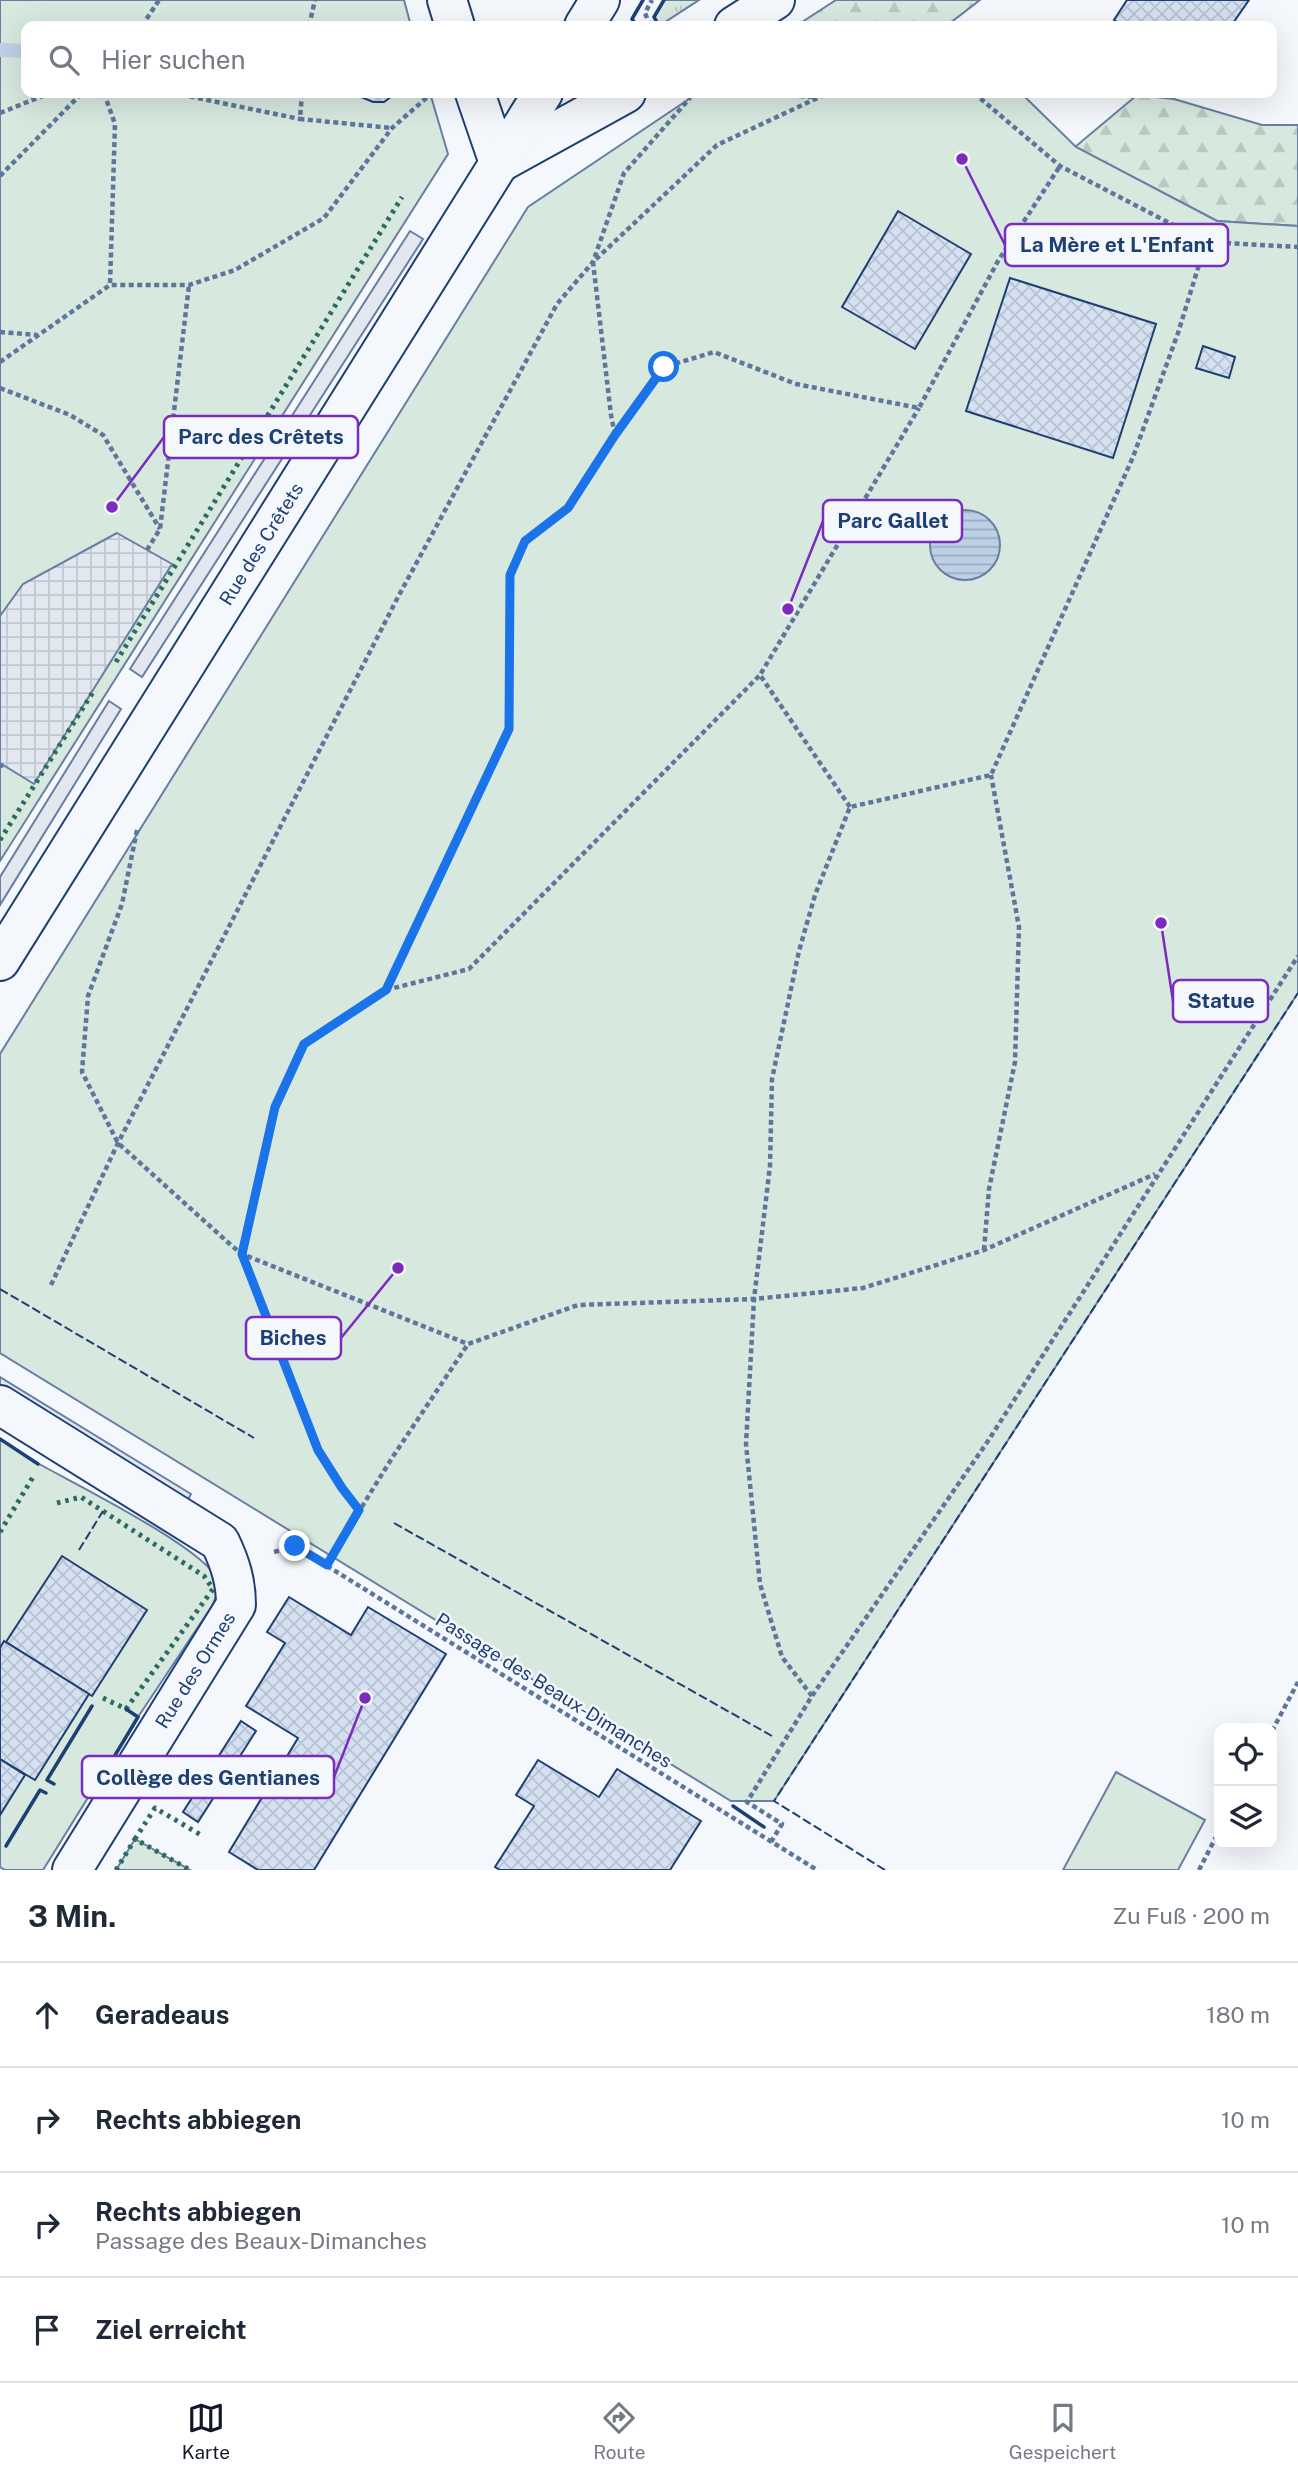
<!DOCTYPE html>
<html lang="de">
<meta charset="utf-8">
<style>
:root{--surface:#fff;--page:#f6f6f7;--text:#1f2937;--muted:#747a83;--line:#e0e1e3;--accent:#111827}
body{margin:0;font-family:"Public Sans",sans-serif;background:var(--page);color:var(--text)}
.controls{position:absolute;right:21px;bottom:21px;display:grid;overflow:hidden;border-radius:14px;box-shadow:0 7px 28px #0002}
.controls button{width:63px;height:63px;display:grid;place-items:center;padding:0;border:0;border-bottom:2px solid var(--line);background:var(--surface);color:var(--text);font:35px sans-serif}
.stop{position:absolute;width:21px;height:21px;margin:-16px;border:5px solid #1a73e8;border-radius:50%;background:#fff}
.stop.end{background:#1a73e8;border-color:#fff;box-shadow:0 2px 7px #0008}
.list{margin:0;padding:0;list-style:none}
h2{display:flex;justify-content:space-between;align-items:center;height:91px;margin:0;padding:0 28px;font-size:30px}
h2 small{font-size:23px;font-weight:400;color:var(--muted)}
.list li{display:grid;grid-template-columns:46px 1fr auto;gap:21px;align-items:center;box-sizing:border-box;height:105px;padding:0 28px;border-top:2px solid var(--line)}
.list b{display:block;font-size:26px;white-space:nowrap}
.list p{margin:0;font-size:23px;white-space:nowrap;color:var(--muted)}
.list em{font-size:23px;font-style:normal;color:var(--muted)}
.icon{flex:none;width:38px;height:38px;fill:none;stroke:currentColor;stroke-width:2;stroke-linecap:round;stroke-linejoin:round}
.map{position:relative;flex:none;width:1298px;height:1870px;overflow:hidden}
.search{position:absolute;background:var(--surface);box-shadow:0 7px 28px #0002;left:21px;right:21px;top:21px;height:77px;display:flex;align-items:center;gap:18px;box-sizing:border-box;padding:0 24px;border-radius:14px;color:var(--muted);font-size:26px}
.sheet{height:511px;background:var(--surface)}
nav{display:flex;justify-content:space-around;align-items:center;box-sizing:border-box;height:98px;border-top:2px solid var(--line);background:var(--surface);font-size:19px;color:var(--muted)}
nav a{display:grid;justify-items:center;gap:4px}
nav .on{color:var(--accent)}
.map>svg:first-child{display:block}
</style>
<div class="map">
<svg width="1298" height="1870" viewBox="0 0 1298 1870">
<defs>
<pattern id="grass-tufts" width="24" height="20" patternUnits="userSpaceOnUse" patternTransform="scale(1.75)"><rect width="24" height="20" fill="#d7e8df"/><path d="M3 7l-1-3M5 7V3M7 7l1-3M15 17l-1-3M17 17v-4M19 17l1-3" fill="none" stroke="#b8c8c3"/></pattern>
<pattern id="forest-firs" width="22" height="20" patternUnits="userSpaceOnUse" patternTransform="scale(1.75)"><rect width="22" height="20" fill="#d7e8df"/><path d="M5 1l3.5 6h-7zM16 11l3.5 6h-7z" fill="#b8c8c3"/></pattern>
<pattern id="plaza-grid" width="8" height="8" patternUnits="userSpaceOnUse" patternTransform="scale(1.75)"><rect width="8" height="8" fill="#e3e8f0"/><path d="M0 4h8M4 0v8" fill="none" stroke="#c2c8d1"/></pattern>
<pattern id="water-rules" width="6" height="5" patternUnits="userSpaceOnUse" patternTransform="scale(1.75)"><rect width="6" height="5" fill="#bed0e5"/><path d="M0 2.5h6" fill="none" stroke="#9aaabe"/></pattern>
<pattern id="building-cross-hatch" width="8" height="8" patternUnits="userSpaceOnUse" patternTransform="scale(1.75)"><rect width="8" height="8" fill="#d5e0f0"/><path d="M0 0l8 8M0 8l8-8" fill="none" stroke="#b6c1d1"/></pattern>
</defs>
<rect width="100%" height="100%" fill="#f4f7fb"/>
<path fill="url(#grass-tufts)" stroke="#687fa3" stroke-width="2" d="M664,0H699L659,26L654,17Z"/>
<g fill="url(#forest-firs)" stroke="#687fa3" stroke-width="2">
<path d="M836,0H980L950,23L941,26H796Z"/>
<path d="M1137,95L1174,99L1262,125H1298V226L1217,221L1075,147Z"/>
</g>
<g fill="#d7e8df" stroke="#687fa3" stroke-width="2">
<path d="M0,0H404L411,26H26V93H430L448,154L0,861Z"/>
<path d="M698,93H1021L1076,147L1217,221L1298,226V993L774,1801H731L0,1353V1054L528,207Z"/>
<path d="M0,1439C14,1448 27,1457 41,1465C73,1483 208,1550 217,1580C219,1589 216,1597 212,1606L138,1717L43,1870H5L0,1867Z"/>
<path d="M1116,1772L1205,1820L1178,1870H1063Z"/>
<path d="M135,1839L190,1870H116Z"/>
</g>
<g fill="#e3e8f0" stroke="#687fa3" stroke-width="2">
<path d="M410,231L423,239L142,677L130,669Z"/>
<path d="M109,701L121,709L0,905V877Z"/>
<path d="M0,1377L191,1494L185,1505L0,1392Z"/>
</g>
<path fill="url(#plaza-grid)" stroke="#687fa3" stroke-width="2" d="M117,533L172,564L34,784L0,763V616L23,584Z"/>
<circle fill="url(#water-rules)" stroke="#687fa3" stroke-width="2" cx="965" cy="545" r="35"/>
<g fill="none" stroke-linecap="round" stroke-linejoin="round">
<path stroke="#bed0e5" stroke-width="14" d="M0,50L26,51"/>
</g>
<g fill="url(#building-cross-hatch)" stroke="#1d3f73" stroke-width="2">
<path d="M1127,0H1249L1231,26H1124L1114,20Z"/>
<path d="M358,93H396L384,102H373L361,97Z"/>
<path d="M898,211L971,254L915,349L842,307Z"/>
<path d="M1010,278L1156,324L1113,458L966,411Z"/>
<path d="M1203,346L1235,357L1229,378L1196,368Z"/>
<path d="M62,1556L147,1610L92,1696L6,1642Z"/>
<path d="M289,1597L351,1635L368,1607L446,1654L314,1870H258L229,1852L298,1738L246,1706L285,1643L267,1632Z"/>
<path d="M4,1641L89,1694L35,1780L0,1759V1648Z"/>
<path d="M241,1721L256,1731L198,1822L183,1812Z"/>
<path d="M0,1759L25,1775L0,1815Z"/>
<path d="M538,1760L599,1797L617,1769L701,1821L670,1870H500L495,1867L534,1806L516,1795Z"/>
</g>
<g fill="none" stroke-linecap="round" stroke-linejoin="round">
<defs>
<g id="minor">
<path d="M447,0L455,26"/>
<path d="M734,26L775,0"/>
<path d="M475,93L499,163L626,93"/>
<path d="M0,1405L220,1542C230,1563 236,1581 236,1605L72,1870"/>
</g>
<g id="tertiary">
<path d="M584,26L600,0"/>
<path id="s1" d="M0,961L543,93"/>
</g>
</defs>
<use href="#minor" stroke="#1d3f73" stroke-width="42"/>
<use href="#tertiary" stroke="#1d3f73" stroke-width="42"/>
<g stroke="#5e769c" stroke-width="4.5" stroke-dasharray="5 3.5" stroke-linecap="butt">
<path d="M142,26L159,0"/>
<path d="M309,26L315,0"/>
<path d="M650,26L645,13L652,0"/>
<path d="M104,93L115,124L110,285"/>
<path d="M173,93L300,119"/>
<path d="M302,93L300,119L392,128"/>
<path d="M757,93L812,97"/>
<path d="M974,93L1060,166L1206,242L1298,247"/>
<path d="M0,113L50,93"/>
<path d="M0,176L82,93"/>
<path d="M0,332L37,335"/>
<path d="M0,362L110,285H189L235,270L324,218L392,128L432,93"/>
<path d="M0,388L70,415L103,435L160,529"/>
<path d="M615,435L611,415L593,262L717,145L828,93"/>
<path d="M147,550L160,529L189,285"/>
<path d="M0,766L3,765"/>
<path d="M850,807L760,675L919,408"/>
<path d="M137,830L122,904L88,996L82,1072L118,1143L232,1246L242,1254L468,1344L578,1305L754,1299L770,1166L772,1079L799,951L815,895L850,807L991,775L1133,457L1178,333L1206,242"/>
<path d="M386,990L469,969L760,675"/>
<path d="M984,1250L989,1189L1015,1062L1019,927L991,775"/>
<path d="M51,1285L118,1143L398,597L557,304L593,262L624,173L690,98"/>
<path d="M359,1510L342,1488L318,1450L242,1254L275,1107L304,1044L386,990L509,729L510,575L525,541L568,508L615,435L664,367L714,352L796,384L919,408L998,261L1060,166"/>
<path d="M274,1552L295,1546L817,1870"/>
<path d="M326,1565L392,1458L468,1344"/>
<path d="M812,1696L782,1657L760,1584L746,1444L754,1299L863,1288L984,1250L1155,1174"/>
<path d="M1272,1731L1298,1682"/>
<path d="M771,1842L782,1824L747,1802L812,1696L988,1441L1298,956"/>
<path d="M1199,1870L1219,1831"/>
</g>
<use href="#minor" stroke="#f4f7fb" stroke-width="38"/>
<use href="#tertiary" stroke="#f4f7fb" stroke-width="38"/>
<g stroke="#2c6c60" stroke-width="5" stroke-dasharray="3.5 5" stroke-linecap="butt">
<path d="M116,662L402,197"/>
<path d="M0,840L93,692"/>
<path d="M57,1503L81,1497L204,1576L213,1589L126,1709L101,1697"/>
<path d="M0,1532L33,1477"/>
<path d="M135,1839L155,1808L201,1835"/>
<path d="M116,1870L135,1839L190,1870"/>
</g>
<g stroke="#1d3f73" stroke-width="2" stroke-dasharray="9 3.5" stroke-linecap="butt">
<path d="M0,1289L254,1438"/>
<path d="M394,1523L772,1736"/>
<path d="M79,1550L103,1511"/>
<path d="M885,1870L774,1801L1298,993"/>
</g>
<g stroke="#1d3f73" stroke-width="3.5">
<path d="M637,26L632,19L643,0"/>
<path d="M659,26L654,17L664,0"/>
<path d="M0,1439L38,1464"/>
<path d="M54,1784L47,1780L92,1706"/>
<path d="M90,1797L138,1717L126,1709"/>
<path d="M733,1806L764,1827"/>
<path d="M6,1846L40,1790L46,1793"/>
</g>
</g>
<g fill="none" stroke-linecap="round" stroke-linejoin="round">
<path stroke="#1a73e8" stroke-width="9" d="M295,1546L327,1565L359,1510L342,1488L318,1450L242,1254L275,1107L304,1044L386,990L509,729L510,575L525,541L568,508L615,435L664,367"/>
</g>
<g text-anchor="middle" stroke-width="5" stroke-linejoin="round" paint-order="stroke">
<g font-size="19" fill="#1d3f73" stroke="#f4f7fb">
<text dy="7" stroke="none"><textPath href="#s1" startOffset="492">Rue des Crêtets</textPath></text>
<text transform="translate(195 1670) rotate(-58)" y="7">Rue des Ormes</text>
<text transform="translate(554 1690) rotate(32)" y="7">Passage des Beaux-Dimanches</text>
</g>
</g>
<path fill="none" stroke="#7b2cbf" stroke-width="2.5" d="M962 159L1005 245M112 507L164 437M788 609L823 521M1161 923L1173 1001M398 1268L341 1338M365 1698L334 1777"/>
<g fill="#7b2cbf" stroke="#f4f7fb" stroke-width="2.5">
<circle cx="962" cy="159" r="7"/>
<circle cx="112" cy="507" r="7"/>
<circle cx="788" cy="609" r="7"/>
<circle cx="1161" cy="923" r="7"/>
<circle cx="398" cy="1268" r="7"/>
<circle cx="365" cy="1698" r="7"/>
</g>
<g fill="#f4f7fb" stroke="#7b2cbf" stroke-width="2.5">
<rect x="1005" y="224" width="223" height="42" rx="7"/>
<rect x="164" y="416" width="194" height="42" rx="7"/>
<rect x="823" y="500" width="139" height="42" rx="7"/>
<rect x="1173" y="980" width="95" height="42" rx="7"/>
<rect x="246" y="1317" width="95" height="42" rx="7"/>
<rect x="82" y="1756" width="252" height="42" rx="7"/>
</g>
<g font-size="21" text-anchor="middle" font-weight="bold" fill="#1d3f73">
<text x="1117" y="252">La Mère et L'Enfant</text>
<text x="261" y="444">Parc des Crêtets</text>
<text x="893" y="528">Parc Gallet</text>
<text x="1221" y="1008">Statue</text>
<text x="293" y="1345">Biches</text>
<text x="208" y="1785">Collège des Gentianes</text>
</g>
</svg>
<div class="controls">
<button><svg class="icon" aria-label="locate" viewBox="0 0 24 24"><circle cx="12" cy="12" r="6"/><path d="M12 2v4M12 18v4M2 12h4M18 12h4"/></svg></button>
<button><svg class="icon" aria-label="layers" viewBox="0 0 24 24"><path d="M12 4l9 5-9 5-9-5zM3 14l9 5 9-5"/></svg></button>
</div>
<div class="stop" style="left:664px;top:367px"></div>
<div class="stop end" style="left:295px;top:1546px"></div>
<div class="search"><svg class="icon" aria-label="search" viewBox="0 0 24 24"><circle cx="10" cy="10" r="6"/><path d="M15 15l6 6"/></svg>Hier suchen</div>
</div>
<section class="sheet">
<h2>3 Min.<small>Zu Fuß · 200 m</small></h2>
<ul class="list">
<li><svg class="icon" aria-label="ahead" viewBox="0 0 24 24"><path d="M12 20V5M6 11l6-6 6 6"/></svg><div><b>Geradeaus</b></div><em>180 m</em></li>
<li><svg class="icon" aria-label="right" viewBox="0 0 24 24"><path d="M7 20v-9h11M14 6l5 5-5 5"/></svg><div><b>Rechts abbiegen</b></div><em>10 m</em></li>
<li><svg class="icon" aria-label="right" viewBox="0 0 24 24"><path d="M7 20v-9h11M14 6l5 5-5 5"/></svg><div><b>Rechts abbiegen</b><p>Passage des Beaux-Dimanches</p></div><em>10 m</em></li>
<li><svg class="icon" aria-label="arrive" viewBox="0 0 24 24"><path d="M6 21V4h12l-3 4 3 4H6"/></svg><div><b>Ziel erreicht</b></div></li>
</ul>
</section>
<nav>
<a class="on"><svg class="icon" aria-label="map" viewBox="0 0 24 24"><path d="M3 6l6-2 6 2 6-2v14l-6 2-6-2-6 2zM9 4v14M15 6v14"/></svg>Karte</a>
<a><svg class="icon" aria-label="directions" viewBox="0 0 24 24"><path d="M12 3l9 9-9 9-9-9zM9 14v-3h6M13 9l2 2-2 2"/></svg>Route</a>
<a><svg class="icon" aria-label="saved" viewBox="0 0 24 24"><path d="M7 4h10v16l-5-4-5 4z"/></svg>Gespeichert</a>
</nav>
